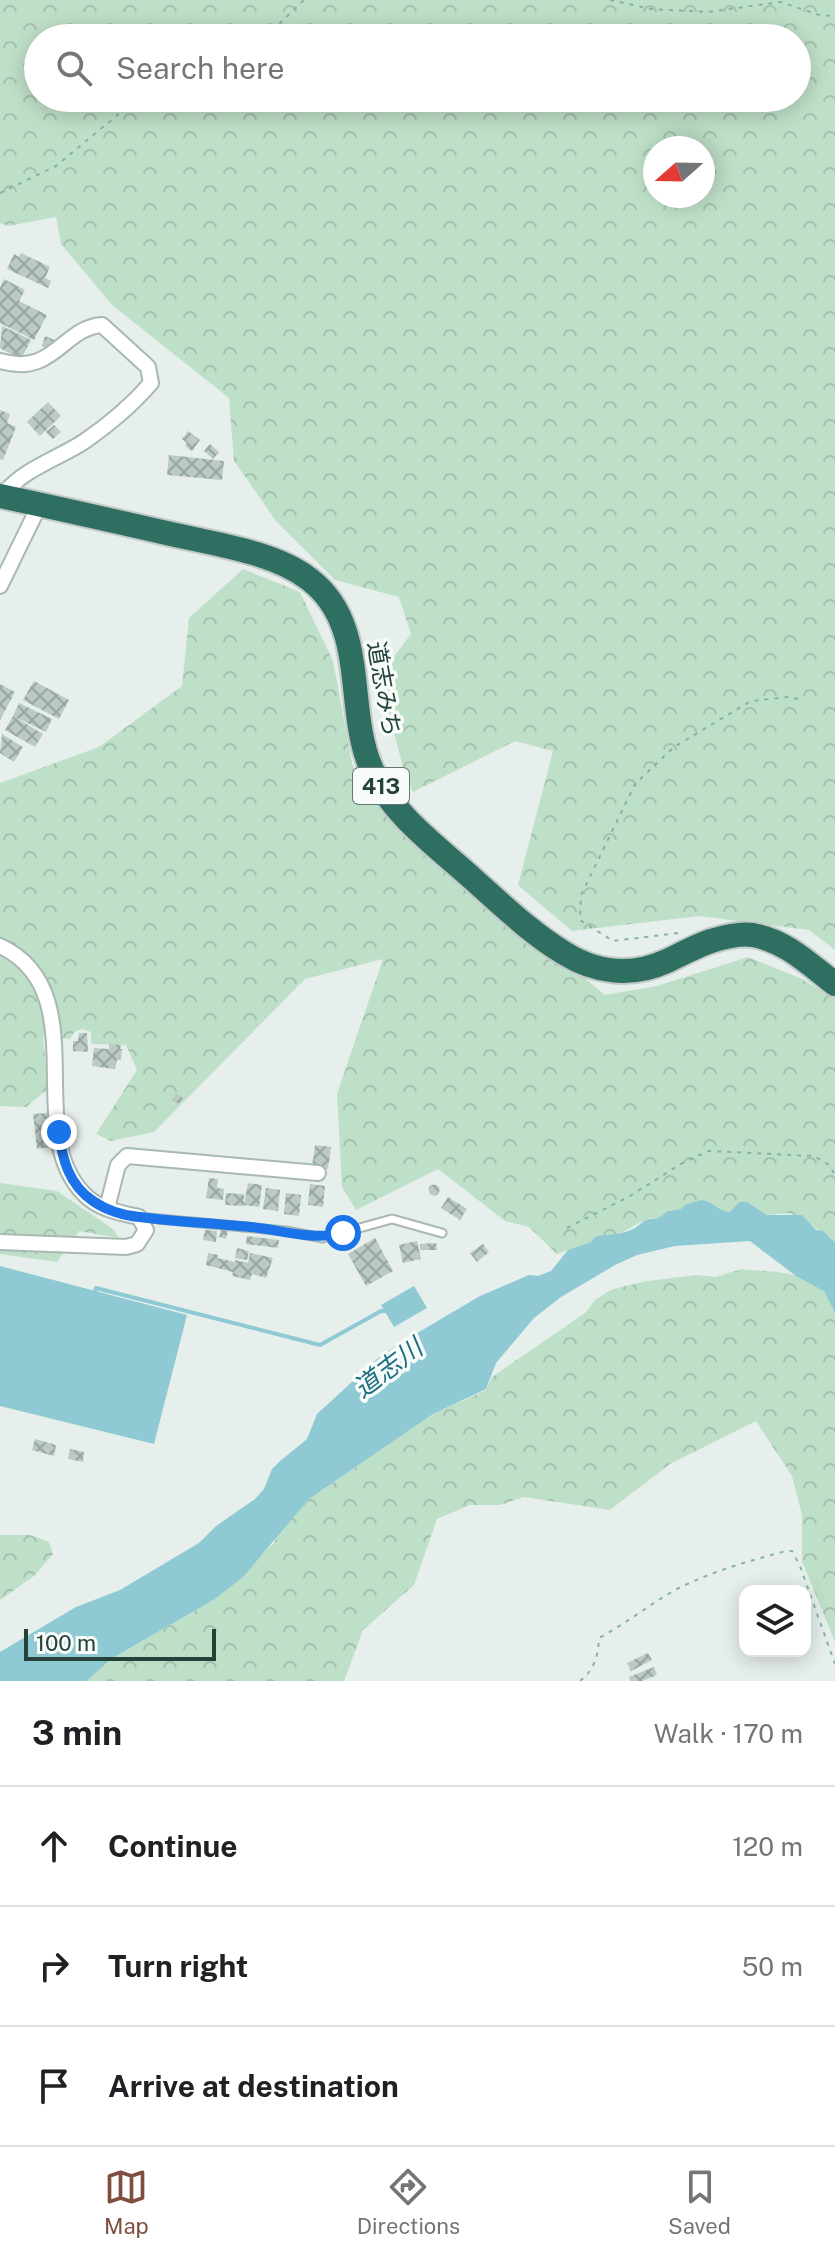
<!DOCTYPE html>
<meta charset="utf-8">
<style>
:root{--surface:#fff;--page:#f2f2f2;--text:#202124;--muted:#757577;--line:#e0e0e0;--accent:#7f4e3f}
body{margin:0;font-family:"Public Sans","Noto Sans JP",sans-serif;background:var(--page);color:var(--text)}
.controls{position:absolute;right:24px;bottom:24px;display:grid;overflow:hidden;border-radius:16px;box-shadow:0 4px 20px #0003}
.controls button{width:72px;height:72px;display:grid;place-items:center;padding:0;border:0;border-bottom:2px solid var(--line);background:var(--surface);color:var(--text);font:40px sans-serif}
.compass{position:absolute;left:643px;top:136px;width:72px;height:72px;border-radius:50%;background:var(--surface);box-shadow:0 4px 20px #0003;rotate:250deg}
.scale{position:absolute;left:24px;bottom:20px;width:192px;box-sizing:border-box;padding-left:8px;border:4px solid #24423a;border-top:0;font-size:22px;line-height:28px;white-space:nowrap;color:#24423a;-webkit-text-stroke:6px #f7fbf9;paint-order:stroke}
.stop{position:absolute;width:24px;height:24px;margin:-18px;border:6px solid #1a73e8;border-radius:50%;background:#fff}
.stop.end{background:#1a73e8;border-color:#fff;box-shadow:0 2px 8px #0008}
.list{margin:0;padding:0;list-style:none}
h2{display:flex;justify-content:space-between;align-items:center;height:104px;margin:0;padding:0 32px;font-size:34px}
h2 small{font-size:26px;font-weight:400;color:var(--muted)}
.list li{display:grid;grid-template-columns:52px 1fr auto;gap:24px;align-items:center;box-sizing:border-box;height:120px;padding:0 32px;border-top:2px solid var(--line)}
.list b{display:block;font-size:30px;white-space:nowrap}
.list em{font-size:26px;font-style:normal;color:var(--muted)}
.icon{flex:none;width:44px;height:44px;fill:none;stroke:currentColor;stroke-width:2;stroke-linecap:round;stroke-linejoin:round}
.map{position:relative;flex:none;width:835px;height:1681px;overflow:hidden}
.search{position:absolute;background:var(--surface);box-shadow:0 4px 20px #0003;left:24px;right:24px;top:24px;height:88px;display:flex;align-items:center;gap:20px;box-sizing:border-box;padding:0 28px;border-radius:44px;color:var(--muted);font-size:30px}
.sheet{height:464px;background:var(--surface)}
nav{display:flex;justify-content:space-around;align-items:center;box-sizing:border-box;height:112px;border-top:2px solid var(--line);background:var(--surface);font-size:22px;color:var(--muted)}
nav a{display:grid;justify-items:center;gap:4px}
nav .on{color:var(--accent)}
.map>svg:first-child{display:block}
</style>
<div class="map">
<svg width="835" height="1681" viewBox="0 0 835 1681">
<defs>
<pattern id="forest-crowns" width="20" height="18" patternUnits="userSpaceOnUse" patternTransform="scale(2)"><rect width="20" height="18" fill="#bfe0c8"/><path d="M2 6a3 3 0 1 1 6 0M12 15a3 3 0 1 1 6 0" fill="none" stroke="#a4c1ad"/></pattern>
<pattern id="building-cross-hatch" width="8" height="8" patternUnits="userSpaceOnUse" patternTransform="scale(2)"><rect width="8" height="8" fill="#bbcac4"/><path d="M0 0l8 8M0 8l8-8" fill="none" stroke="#98a6a0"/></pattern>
</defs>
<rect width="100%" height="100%" fill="#e6efeb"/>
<g fill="url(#forest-crowns)" fill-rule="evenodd">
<path d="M0,0H835V950L809,930L699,916L572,931L518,885L553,751L515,741L413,792L403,767L379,676L411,634L399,597L335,580L276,521L234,461L229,398L112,305L61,244L56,217L8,226L0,223ZM38,38H797V98H38ZM655,148H703V196H655Z"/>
<path d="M243,569L300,592L333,661L352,763L363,792L605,995L657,986L748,957L802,979L835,999V1242L831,1237L789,1213L767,1215L747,1202H739L730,1212L721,1211L712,1205L681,1209L656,1219L650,1218C633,1224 622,1237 602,1236L591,1242L557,1254L529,1227L505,1221L438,1169L356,1210L342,1187L337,1094L383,959L305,979L154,1132L111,1141L96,1134L137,1070L126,1045L91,1044V1032L83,1029L75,1031L70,1039L43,1036L48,1089L26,1107L0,1106V783L99,747L182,686L189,618Z"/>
<path d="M0,1183L57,1191L113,1229L119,1238L79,1231L57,1262L0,1254Z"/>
<path d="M741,1269C767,1272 803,1270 823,1290C828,1295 831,1306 835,1313V1642L802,1561V1515L792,1476L756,1421L670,1464L610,1510L524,1497L500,1505H470L437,1519L414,1585L363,1630L344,1681H87L111,1659L215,1599L274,1543L277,1535L309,1499L433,1414L486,1390L492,1377L585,1313L596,1299L613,1289L647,1281L697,1275L716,1277Z"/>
<path d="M0,1535H30L49,1542L53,1554L34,1576L0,1600Z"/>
</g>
<g fill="#8ec9d4">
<path d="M701,1200C713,1201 717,1211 730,1212L739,1202H747L767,1215H802L816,1230L823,1231L835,1242V1313L824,1291L796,1276L750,1241L675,1246L637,1255L615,1265L561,1297L534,1318L496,1363L486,1389L433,1414L309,1499L243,1577L215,1599L111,1659L87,1681H0V1652L76,1607L120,1590L199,1543L216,1526L255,1499L264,1489L272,1469L279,1462L307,1439L317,1414L376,1360L397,1345L480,1296L529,1275L538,1276L551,1271L568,1250L591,1242L595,1237C607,1234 621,1235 633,1229C642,1224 644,1217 656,1219L670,1211L681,1209L685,1205Z"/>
<path d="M0,1266L187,1315L154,1444L0,1406Z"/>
<path d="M414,1286L427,1308L394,1327L381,1305Z"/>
</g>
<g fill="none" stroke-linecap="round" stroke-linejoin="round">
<path stroke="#8ec9d4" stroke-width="4" d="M95,1292L96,1288L320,1345L381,1311H389"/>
</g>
<g fill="url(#building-cross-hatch)">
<path d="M21,253L50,267L45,278L51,281L48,288L7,269L14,254L19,257Z"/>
<path d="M4,279L25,290L19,301L47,315L34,340L0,323V288Z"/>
<path d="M2,326L31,340L21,359L0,348Z"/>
<path d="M45,336L57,341L54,350L42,346Z"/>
<path d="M48,402L61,416L40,436L27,422Z"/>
<path d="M0,410L10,414L7,423L16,427L3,460L0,459Z"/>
<path d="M54,425L61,432L53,439L46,432Z"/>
<path d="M188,431L200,440L192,451L185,446L187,443L182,439Z"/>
<path d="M210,444L219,452L213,459L204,451Z"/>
<path d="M169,455L224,461L222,480L167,475Z"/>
<path d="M34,681L69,700L59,719L23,700Z"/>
<path d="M0,684L15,692L0,720Z"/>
<path d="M19,703L52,719L46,732L13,716Z"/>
<path d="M13,716L43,734L35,747L5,730Z"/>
<path d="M2,734L23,747L14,762L0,753Z"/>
<path d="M79,1033H87L88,1052L73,1051V1041H78Z"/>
<path d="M109,1044L121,1045L120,1049H122L121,1060H117L115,1069L92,1066L94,1048L109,1049Z"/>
<path d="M176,1093L183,1098L179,1104L172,1100Z"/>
<path d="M47,1113L51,1147L37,1149L33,1114Z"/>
<path d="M315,1145L331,1147L328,1169L312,1167Z"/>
<path d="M209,1178L218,1179L217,1188L224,1189L223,1200L206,1198Z"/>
<path d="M248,1183L262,1185L259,1207L244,1205Z"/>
<path d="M310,1184L325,1186L323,1207L308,1205Z"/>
<circle cx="434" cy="1190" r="5.5"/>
<path d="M266,1188L280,1190L278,1211L263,1209Z"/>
<path d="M226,1193L244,1194V1206L225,1205Z"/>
<path d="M286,1193L301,1195L299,1216L284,1214Z"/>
<path d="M448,1197L467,1209L460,1220L441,1208Z"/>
<path d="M221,1229L228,1231L226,1239L219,1237Z"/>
<path d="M205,1230L217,1231L216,1242L203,1240Z"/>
<path d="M247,1236L279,1240L278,1248L246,1244Z"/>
<path d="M375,1238L393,1271L366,1286L348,1254Z"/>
<path d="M417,1241L421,1259L403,1263L399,1245Z"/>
<path d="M436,1243L437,1250H420V1244Z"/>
<path d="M483,1244L489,1252L477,1262L470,1253Z"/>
<path d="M237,1248L249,1251L247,1260L235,1258Z"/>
<path d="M208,1253L218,1255L217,1258L235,1262V1260L248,1263L250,1253L273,1258L266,1278L252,1274L250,1280L232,1276L233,1272L206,1265Z"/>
<path d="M35,1439L56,1445L54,1456L32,1450Z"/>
<path d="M70,1449L84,1452L83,1462L68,1459Z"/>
<path d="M648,1653L652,1660L631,1671L627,1663Z"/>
<path d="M654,1667L657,1675L642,1681H630L629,1677Z"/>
</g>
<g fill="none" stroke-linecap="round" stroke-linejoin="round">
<defs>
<path id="lane" d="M139,1217L286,1231L323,1238L392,1219L442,1233"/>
<g id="street">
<path d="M0,361C54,377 62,328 102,325L148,367L151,383C133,404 108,425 85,441C58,459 22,469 2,496"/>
<path d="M0,586L40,504"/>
<path d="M0,946C97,991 21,1131 84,1194C98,1209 120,1213 139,1217L146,1230L137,1244L126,1247L0,1242"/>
<path d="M107,1208L118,1165L127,1156L318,1173"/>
</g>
<path id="highway" d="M0,496C57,508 114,521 171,534C214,544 274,552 309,579C370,625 344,709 372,770C393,816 438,847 474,880C502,905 531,933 564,953C596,973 632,977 667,961C682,954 696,946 711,941C724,937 739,933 753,935C786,941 809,964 835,984"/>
</defs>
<use href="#lane" stroke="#a8b8b2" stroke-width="11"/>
<use href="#street" stroke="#a8b8b2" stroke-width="18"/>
<use href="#highway" stroke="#c2cac8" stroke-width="28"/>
<g stroke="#86b3a5" stroke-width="2" stroke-dasharray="4 6" stroke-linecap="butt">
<path d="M610,0L651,9L707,12L781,2L822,16L835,15"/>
<path d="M265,38L304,0"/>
<path d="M0,193L56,166L138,98"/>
<path d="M678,933L613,941L580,920L581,895L635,784L674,747L751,701L788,697L803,700"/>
<path d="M567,1228L630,1196L684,1162L709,1151L814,1156L829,1165L835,1175"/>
<path d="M580,1681C595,1669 598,1656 599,1638C627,1623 651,1603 679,1588C713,1571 749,1561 786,1551H792L800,1566L835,1664"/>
</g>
<use href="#lane" stroke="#fff" stroke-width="7"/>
<use href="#street" stroke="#fff" stroke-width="14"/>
<use href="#highway" stroke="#2f6f62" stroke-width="24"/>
</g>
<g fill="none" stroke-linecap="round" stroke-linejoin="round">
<path stroke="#1a73e8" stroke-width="10" d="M59,1132C62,1159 69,1185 93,1201C106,1210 124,1216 140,1217C177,1222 214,1223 251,1227C282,1230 313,1241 343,1233"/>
</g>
<g text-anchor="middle" stroke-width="7" stroke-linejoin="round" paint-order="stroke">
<rect fill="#f7fbf9" stroke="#637a73" stroke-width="2" x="353" y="768" width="56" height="36" rx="6"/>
<g font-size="22" font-weight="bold" fill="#24423a">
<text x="381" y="794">413</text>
</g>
<g font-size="24" fill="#24423a" stroke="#f7fbf9">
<text transform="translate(384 689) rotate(80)" y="8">道志みち</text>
</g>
<g font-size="26" font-style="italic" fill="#1c6f80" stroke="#f7fbf9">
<text transform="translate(388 1368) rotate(-37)" y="9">道志川</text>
</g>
</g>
</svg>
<div class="controls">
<button><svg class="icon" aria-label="layers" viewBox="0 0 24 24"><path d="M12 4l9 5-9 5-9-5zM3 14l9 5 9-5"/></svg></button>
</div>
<svg class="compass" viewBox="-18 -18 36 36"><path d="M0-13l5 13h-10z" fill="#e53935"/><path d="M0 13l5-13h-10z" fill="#757577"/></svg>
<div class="scale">100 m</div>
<div class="stop" style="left:343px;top:1233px"></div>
<div class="stop end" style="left:59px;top:1132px"></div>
<div class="search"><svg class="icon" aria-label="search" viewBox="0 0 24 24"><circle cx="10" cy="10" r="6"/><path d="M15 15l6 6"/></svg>Search here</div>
</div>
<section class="sheet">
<h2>3 min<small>Walk · 170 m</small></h2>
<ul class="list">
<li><svg class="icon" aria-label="ahead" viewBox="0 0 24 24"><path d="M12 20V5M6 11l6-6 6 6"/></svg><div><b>Continue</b></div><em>120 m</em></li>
<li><svg class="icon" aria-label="right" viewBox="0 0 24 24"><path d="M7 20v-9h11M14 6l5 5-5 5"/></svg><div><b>Turn right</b></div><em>50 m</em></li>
<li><svg class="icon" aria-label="arrive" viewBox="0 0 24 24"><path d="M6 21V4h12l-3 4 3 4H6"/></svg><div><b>Arrive at destination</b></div></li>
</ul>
</section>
<nav>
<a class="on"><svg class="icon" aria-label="map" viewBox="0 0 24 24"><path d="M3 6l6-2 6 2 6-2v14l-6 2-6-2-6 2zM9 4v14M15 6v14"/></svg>Map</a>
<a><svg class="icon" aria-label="directions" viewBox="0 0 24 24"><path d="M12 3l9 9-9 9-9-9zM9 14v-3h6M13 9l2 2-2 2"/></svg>Directions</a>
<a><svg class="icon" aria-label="saved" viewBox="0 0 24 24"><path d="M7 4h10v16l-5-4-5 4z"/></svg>Saved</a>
</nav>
